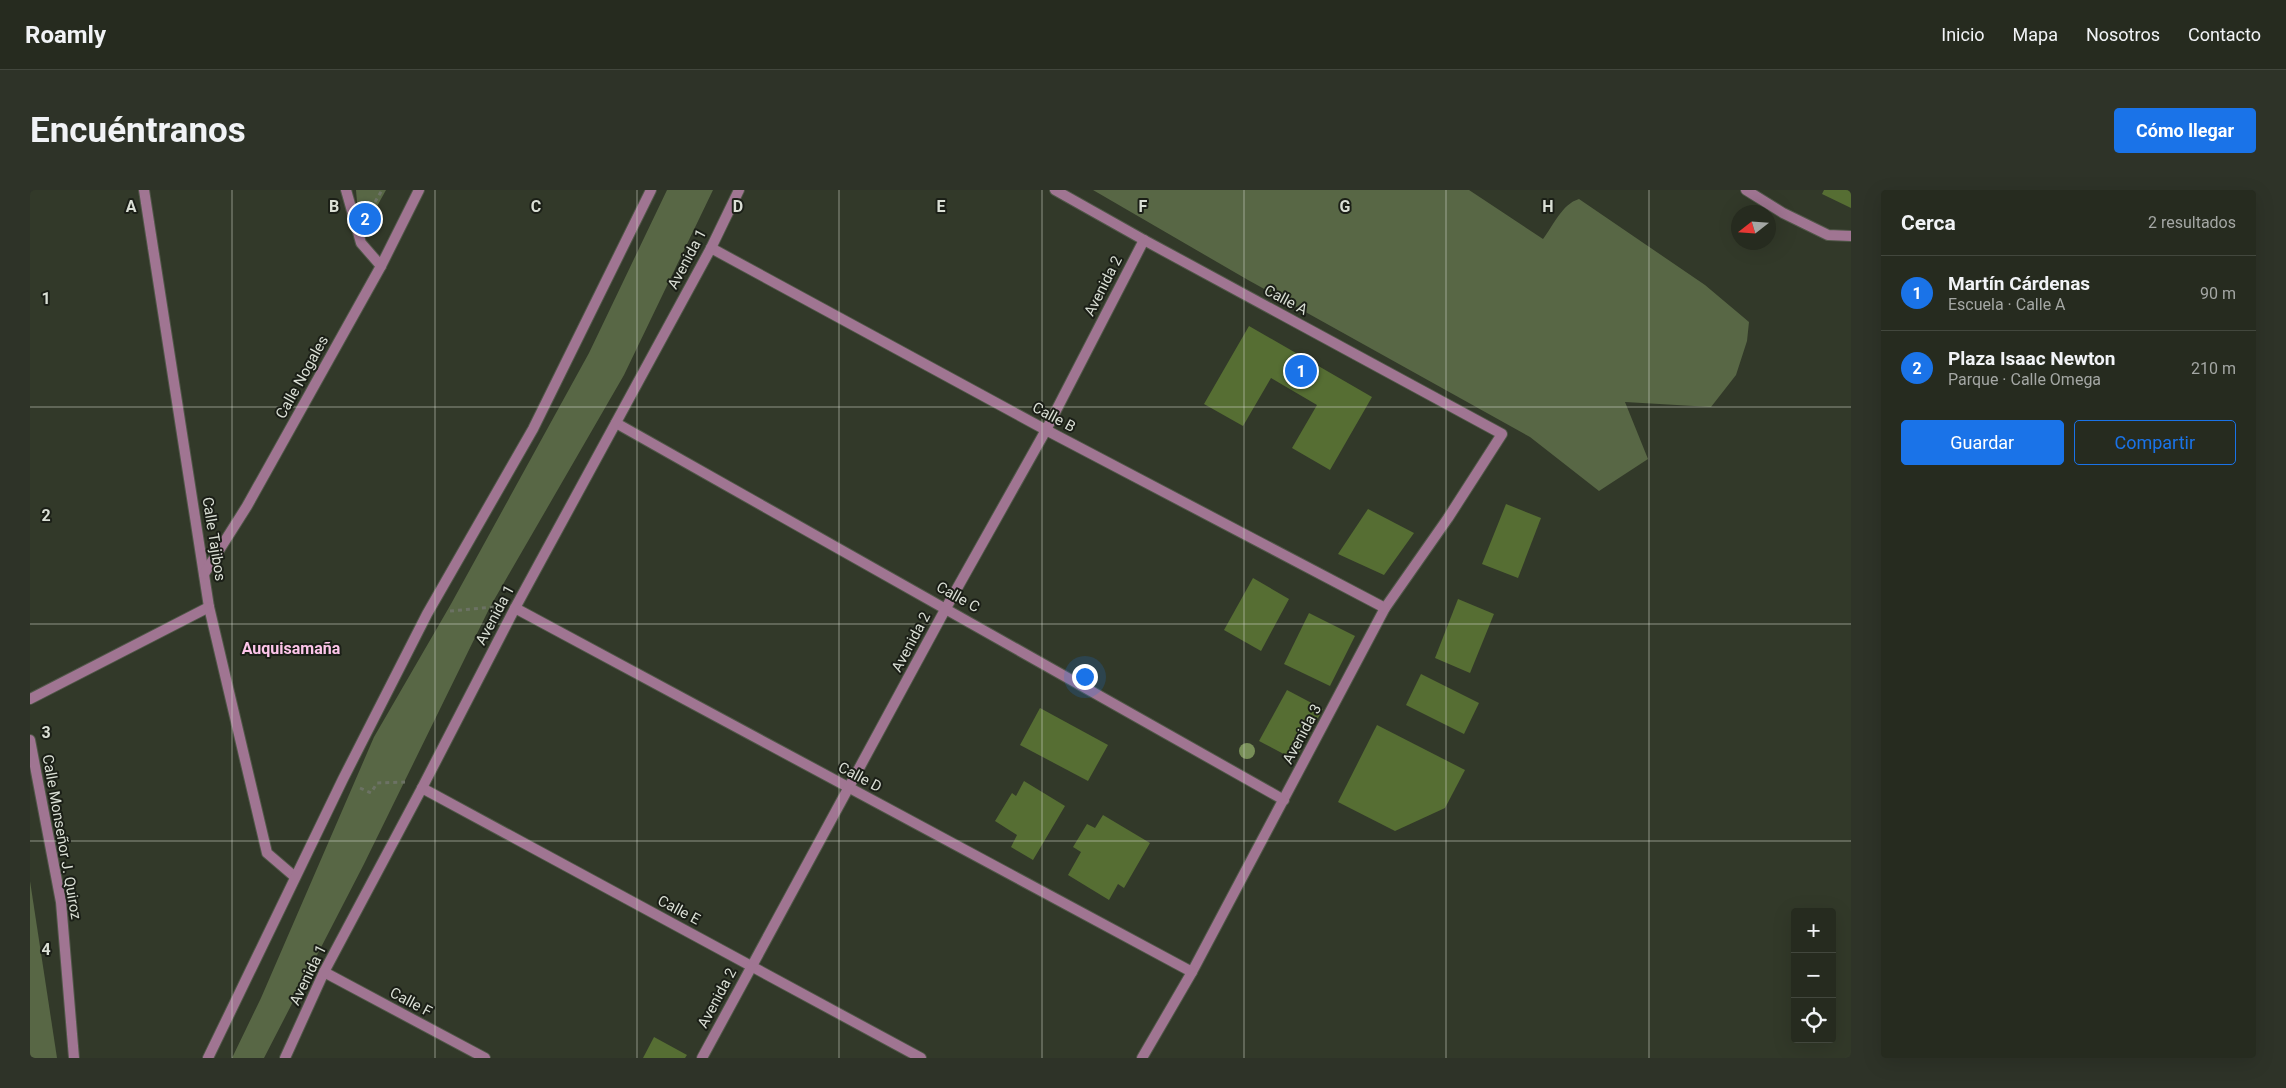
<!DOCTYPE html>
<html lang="es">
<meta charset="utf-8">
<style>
:root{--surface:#262b1f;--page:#2e3328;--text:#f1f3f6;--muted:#a4a7a4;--line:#42473d;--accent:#1a73e8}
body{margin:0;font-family:Roboto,sans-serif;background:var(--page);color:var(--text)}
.controls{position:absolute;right:15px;bottom:15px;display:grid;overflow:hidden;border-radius:5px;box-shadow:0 5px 20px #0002}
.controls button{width:45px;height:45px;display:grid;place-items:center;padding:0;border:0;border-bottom:1px solid var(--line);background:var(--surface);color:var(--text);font:25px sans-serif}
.compass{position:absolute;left:1701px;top:15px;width:45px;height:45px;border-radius:50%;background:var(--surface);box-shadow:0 5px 20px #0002;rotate:253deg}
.you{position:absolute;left:1054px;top:486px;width:18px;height:18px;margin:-12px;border:4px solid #fff;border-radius:50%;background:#1a73e8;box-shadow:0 0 0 8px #1a73e833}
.badge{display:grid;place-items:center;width:32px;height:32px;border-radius:50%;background:var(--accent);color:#fff;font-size:16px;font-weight:700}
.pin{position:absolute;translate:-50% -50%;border:2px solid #fff;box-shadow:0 1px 5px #0006}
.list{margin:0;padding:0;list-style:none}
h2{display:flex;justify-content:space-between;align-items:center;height:65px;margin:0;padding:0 20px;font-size:21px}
h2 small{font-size:16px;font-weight:400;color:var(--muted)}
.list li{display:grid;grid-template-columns:32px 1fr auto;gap:15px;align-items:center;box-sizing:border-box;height:75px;padding:0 20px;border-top:1px solid var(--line)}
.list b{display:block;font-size:19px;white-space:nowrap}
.list p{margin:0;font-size:16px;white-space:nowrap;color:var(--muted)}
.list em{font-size:16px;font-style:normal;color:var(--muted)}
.actions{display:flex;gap:10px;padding:15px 20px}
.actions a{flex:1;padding:11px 0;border:1px solid var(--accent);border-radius:5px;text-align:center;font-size:18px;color:var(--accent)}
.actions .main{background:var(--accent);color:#fff}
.icon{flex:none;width:28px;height:28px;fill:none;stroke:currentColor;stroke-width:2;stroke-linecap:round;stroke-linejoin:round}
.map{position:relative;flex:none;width:1821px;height:868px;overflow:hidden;border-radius:5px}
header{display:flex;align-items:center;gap:30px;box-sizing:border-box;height:70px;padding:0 25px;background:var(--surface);border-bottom:1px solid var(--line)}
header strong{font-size:24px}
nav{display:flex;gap:28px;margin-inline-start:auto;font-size:18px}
.intro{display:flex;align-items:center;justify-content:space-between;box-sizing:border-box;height:120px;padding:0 30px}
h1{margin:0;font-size:35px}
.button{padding:12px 22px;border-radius:5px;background:var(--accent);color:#fff;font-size:18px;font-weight:700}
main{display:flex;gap:30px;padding:0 30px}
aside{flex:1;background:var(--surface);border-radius:5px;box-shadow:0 5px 20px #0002}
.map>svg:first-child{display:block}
</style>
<header>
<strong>Roamly</strong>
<nav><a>Inicio</a><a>Mapa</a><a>Nosotros</a><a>Contacto</a></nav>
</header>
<div class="intro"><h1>Encuéntranos</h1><a class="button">Cómo llegar</a></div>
<main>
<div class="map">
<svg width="1821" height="868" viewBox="0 0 1821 868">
<rect width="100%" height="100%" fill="#323929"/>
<g fill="#586745">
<path d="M326,0H356L330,47Z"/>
<path d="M637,0H683L594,185L460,417L334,674L234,868H202L231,808L344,547L421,414L559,163Z"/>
<path d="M1063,0H1439L1513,49C1523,36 1532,14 1549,9L1675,95L1719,132L1717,151L1706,185L1681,217L1595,212L1618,269L1569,301L1500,247L1218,90Z"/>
<path d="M0,691L27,868H0Z"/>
</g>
<g fill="#566e33">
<path d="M1794,0H1821V18L1792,4Z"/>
<path d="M1219,136L1342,207L1300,280L1262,258L1287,215L1241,188L1213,236L1174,214Z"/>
<path d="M1476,314L1511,328L1488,388L1452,374Z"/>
<path d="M1338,319L1384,343L1354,385L1308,364Z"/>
<path d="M1223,388L1259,409L1231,461L1194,440Z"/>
<path d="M1428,409L1464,424L1440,483L1405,468Z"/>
<path d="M1279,423L1325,446L1300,496L1254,474Z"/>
<path d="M1391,484L1449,513L1434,544L1376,515Z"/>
<path d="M1257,500L1293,519L1265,570L1229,551Z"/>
<path d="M1010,518L1078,555L1058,591L990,555Z"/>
<path d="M1347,535L1435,580L1415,618L1365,641L1308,612Z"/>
<path d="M994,591L1035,616L1003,670L981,657L987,645L965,631L982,603L986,606Z"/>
<path d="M1073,625L1120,653L1094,698L1088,694L1079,710L1038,685L1051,662L1043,657L1057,634L1065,638Z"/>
<path d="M624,847L657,865L655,868H613Z"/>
</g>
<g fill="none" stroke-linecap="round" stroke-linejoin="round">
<defs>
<g id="street">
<path d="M114,0L179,417L237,663L265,687"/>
<path d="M316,0L331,53L351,76"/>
<path d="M1025,0L1114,50L1472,244L1418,328L1355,418L1162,782L1112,868"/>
<path d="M1716,0L1753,23L1798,45L1821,46"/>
<path d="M681,58L1016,240L1355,418"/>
<path d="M586,233L1254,610"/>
<path d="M174,384L217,316L351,76L389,0"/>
<path d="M485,418L1162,782"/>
<path d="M0,509L179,417"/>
<path d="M0,550L31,712L44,868"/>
<path d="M392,598L891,868"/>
<path d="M294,782L455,868"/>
<path d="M178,868L313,589L397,424L503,239L621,0"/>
<path d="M255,868L294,782L392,598L485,418L681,58L709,0"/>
<path d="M672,868L916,418L1016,240L1114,50"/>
</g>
</defs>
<use href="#street" stroke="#505748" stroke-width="12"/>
<g stroke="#6c7264" stroke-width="3" stroke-dasharray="4 4" stroke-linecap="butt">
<path d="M341,19L352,0"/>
<path d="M420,421L464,417"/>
<path d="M330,598L341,603L347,593L375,592"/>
</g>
<use href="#street" stroke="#a07592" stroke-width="10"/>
</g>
<circle fill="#778e57" cx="1217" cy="561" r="8"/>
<path fill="none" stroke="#dadfd5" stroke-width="1" stroke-opacity="0.55" d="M202,0V868M405,0V868M607,0V868M809,0V868M1012,0V868M1214,0V868M1416,0V868M1619,0V868M0,217H1821M0,434H1821M0,651H1821"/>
<g text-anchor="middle" stroke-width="4" stroke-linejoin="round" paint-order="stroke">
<g font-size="15" fill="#dadfd5" stroke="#1b1f17">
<text transform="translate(657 69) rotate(-62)" y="5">Avenida 1</text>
<text transform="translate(1073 96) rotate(-63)" y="5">Avenida 2</text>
<text transform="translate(1256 110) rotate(28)" y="5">Calle A</text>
<text transform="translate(272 187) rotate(-61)" y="5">Calle Nogales</text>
<text transform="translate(1024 227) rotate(28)" y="5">Calle B</text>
<text transform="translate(184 349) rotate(81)" y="5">Calle Tajibos</text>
<text transform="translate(928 407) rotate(29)" y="5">Calle C</text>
<text transform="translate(465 425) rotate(-62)" y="5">Avenida 1</text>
<text transform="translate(881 452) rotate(-62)" y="5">Avenida 2</text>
<text transform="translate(1272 544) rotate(-62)" y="5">Avenida 3</text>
<text transform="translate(830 587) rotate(28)" y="5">Calle D</text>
<text transform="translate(32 647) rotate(80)" y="5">Calle Monseñor J. Quiroz</text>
<text transform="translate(649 720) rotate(28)" y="5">Calle E</text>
<text transform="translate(278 785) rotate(-64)" y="5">Avenida 1</text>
<text transform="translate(687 808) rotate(-62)" y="5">Avenida 2</text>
<text transform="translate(381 812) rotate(28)" y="5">Calle F</text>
</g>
<g font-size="16" font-weight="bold" fill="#fdc5ea" stroke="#1b1f17">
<text x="261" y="464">Auquisamaña</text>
</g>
</g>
<g font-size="16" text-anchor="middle" font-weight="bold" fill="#dadfd5" stroke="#1b1f17" stroke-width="4" stroke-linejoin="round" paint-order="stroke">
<text x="101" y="22">A</text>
<text x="304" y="22">B</text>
<text x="506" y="22">C</text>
<text x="708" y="22">D</text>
<text x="911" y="22">E</text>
<text x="1113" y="22">F</text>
<text x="1315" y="22">G</text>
<text x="1518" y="22">H</text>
<text x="16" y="114">1</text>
<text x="16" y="331">2</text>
<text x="16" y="548">3</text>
<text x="16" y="765">4</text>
</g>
</svg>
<div class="controls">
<button>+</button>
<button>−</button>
<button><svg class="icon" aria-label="locate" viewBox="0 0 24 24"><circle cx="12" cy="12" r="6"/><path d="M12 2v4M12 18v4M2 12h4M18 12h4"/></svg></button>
</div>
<svg class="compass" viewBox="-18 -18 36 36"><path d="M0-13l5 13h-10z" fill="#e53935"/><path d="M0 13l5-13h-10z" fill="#a4a7a4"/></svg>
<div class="you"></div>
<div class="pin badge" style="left:1271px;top:181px">1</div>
<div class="pin badge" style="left:335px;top:29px">2</div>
</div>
<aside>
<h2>Cerca<small>2 resultados</small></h2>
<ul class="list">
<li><span class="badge">1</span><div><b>Martín Cárdenas</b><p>Escuela · Calle A</p></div><em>90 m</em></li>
<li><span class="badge">2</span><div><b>Plaza Isaac Newton</b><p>Parque · Calle Omega</p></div><em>210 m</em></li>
</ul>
<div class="actions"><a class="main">Guardar</a><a>Compartir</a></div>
</aside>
</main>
